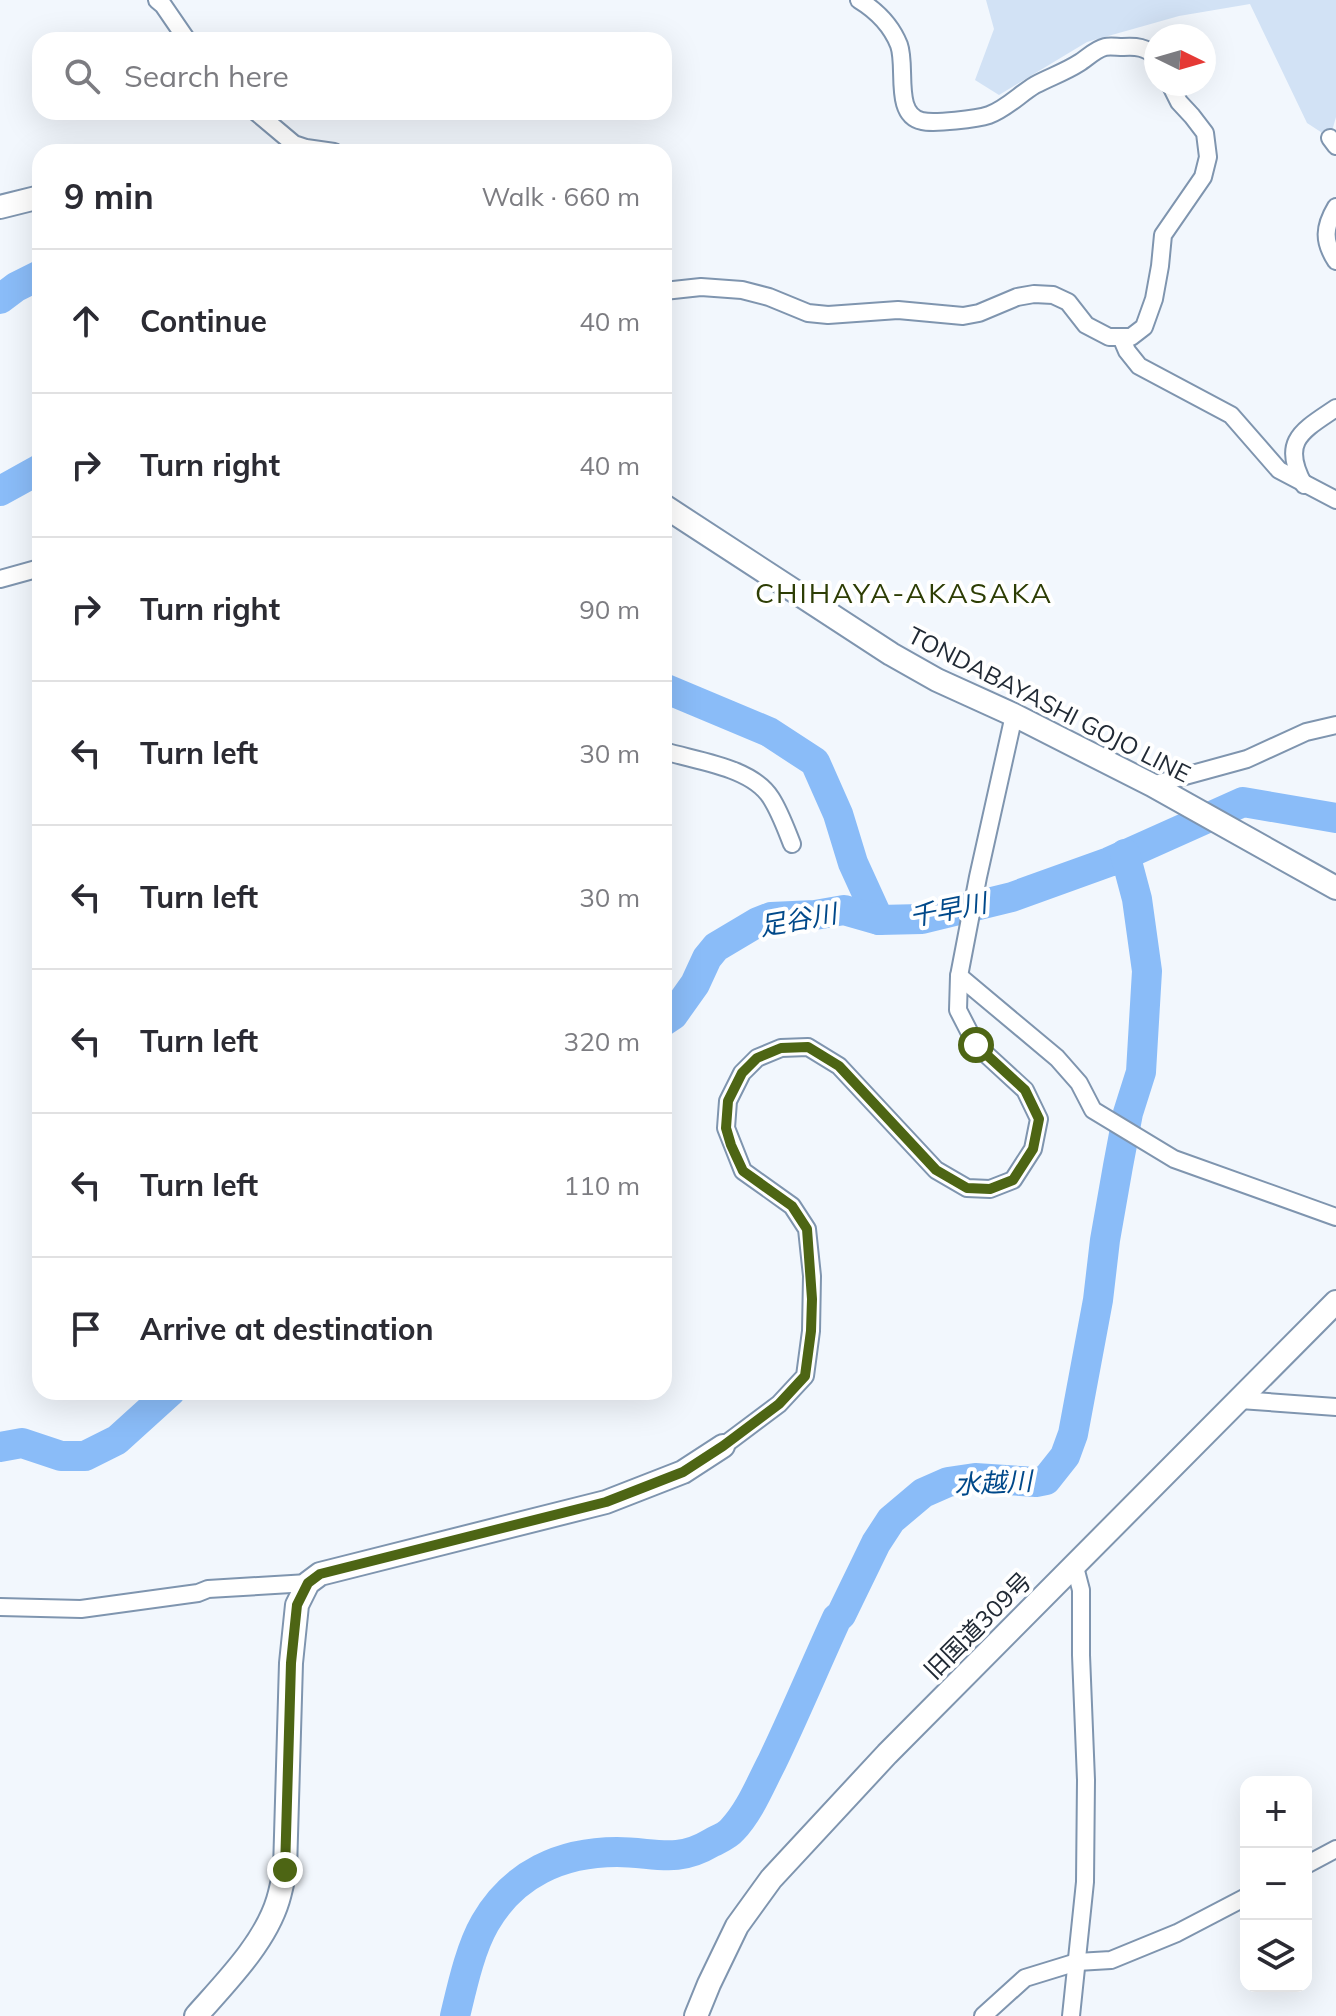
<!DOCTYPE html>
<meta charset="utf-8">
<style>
:root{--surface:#fff;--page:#f7f7f7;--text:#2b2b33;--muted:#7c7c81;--line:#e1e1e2}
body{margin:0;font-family:Mulish,"Noto Sans JP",sans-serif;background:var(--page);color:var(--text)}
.controls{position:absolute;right:24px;bottom:24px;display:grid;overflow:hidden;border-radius:16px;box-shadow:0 8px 32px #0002}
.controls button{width:72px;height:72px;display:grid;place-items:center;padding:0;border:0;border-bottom:2px solid var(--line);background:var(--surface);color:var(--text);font:40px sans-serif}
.compass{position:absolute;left:1144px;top:24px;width:72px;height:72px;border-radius:50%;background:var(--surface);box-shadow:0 8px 32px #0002;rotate:95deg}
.stop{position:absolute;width:24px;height:24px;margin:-18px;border:6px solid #4d6514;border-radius:50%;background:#fff}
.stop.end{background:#4d6514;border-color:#fff;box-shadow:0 2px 8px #0008}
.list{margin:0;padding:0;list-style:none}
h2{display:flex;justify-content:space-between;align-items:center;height:104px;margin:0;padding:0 32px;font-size:34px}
h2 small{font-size:26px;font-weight:400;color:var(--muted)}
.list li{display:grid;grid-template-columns:52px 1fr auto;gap:24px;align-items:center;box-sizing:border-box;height:144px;padding:0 32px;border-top:2px solid var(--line)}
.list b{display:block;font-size:30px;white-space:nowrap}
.list em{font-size:26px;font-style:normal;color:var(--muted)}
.icon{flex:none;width:44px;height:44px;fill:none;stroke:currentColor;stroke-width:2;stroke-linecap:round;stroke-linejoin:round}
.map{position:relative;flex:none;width:1336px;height:2016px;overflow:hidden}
.search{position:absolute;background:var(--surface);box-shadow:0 8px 32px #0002;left:32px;top:32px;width:640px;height:88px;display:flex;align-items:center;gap:20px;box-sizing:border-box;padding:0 28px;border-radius:24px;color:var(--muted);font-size:30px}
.panel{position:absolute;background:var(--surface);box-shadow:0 8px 32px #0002;left:32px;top:144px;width:640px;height:1256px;border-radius:24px}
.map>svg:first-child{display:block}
</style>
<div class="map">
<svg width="1336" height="2016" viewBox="0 0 1336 2016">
<rect width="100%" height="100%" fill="#f2f7fd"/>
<path fill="#d2e2f5" d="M986,0H1336V117L1330,138L1307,123L1250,4L1179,16L1087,42L999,95L975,80L994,29Z"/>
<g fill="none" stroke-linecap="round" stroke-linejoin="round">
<g stroke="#8abcf8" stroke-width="30">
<path d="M0,299L16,287L40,275"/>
<path d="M0,491L40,469"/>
<path d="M664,688L769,732L815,762L838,814L853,863L879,920"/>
<path d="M664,1021L673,1015L695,984L707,958L716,947L758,922L771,917L815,915L844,910L879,920L922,919L1012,897L1109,862L1243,802L1336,818"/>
<path d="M0,1447L22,1443L61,1456H85L117,1440L170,1392"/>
<path d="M455,2016C462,1987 470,1949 485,1923C513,1874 561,1852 617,1852C654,1852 676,1864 711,1843C718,1839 727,1836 732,1830C750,1811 760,1785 772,1762C795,1714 815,1666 837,1618L841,1615L876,1543L891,1520L923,1493L948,1482L975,1478L1036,1482L1046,1480L1065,1456L1073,1434L1098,1300L1105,1240L1118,1166L1128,1113L1141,1072L1147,971L1137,899L1125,854"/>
</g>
<defs>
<g id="street">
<path d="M157,0L163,5L187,40"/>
<path d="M859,0C877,11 891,25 899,45C907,67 893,115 922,121C934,124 977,119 989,115C1006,109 1020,94 1035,85C1050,77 1065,72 1079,63C1087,58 1096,49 1105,47C1110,46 1117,47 1123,47C1136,46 1146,47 1156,57"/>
<path d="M256,112L294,144L306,148L334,152"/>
<path d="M1330,138L1336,146"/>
<path d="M1336,207C1324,227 1323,241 1336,261"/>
<path d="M664,291L701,287L742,290L769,297L808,313L828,315L898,310L963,316L979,313L1017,297L1034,294L1053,295L1068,302L1086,325L1109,337H1131L1144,327L1154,299L1160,266L1163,235L1203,177L1208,157L1205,133L1192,116L1179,102L1170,84"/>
<path d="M1121,337L1127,351L1139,366L1231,415L1279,470L1336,500"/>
<path d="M1304,485C1280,441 1302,431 1336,408"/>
<path d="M0,579L40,568"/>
<path d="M664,751C696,761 752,767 771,798C780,812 786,829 792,844"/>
<path d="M1152,785L1247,759L1306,732L1336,725"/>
<path d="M959,976L1057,1058L1079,1083L1093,1110L1174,1159L1336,1217"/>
<path d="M1240,1400L1336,1407"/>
<path d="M723,1446L779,1404L805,1376L811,1331L812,1276L807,1229L792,1206L743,1171L726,1128L728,1101L742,1073L757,1058L781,1048L808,1047L839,1066L936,1170L967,1188L990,1189L1013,1180L1033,1149L1039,1119L1025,1090L976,1045L958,1010L959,976L978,877L1014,715"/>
<path d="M0,1607L81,1609L198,1593L208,1589L308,1583"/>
<path d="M1306,1865L1336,1849"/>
<path d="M983,2016L1025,1978L1077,1962L1111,1960L1177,1933L1246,1897"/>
<path d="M1071,2016L1085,1882L1086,1780L1081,1655V1590L1075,1567"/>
</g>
<g id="secondary">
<path d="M0,207L40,197"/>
<path d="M664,506L891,654L937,680L1014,715L1152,785L1336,888"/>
<path d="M196,2016C226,1982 265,1943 278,1900C281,1890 283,1880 285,1870L291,1663L297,1605L308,1583L320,1574L606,1502L683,1472L723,1446"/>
<path d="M696,2016L709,1984L737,1926L771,1879L887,1754L1336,1302"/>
</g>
</defs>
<use href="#street" stroke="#7f95af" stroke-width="20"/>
<use href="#secondary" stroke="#7f95af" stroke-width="26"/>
<use href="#street" stroke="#fff" stroke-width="16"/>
<use href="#secondary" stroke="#fff" stroke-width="22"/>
</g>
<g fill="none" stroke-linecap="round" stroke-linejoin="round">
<path stroke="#4d6514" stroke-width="10" d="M285,1870L291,1663L297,1605L308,1583L320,1574L606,1502L683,1472L723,1446L779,1404L805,1376L811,1331L812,1299L807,1229L792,1206L743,1171L731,1145L726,1128L728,1101L742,1073L757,1058L781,1048L808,1047L839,1066L936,1170L967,1188L990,1189L1013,1180L1033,1149L1039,1119L1025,1090L976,1045"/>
</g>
<g text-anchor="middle" stroke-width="8" stroke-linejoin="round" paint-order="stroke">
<g font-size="24" fill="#212a35" stroke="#fff">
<text transform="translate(1049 705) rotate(27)" y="8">TONDABAYASHI GOJO LINE</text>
<text transform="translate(978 1626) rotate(-45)" y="8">旧国道309号</text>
</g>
<g font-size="26" font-style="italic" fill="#01498a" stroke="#fff">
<text transform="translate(948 910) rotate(-11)" y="9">千早川</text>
<text transform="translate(798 920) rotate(-10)" y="9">足谷川</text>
<text transform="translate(993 1483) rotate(-3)" y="9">水越川</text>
</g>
<g font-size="28" letter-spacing="2" fill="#2d3d04" stroke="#fff">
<text x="904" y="603">CHIHAYA-AKASAKA</text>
</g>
</g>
</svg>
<div class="controls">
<button>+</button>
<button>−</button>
<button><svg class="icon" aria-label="layers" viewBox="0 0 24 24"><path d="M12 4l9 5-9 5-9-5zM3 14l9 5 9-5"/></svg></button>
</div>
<svg class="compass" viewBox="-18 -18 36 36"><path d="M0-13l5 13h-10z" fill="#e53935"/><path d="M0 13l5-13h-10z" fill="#7c7c81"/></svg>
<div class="stop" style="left:976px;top:1045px"></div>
<div class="stop end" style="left:285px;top:1870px"></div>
<div class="search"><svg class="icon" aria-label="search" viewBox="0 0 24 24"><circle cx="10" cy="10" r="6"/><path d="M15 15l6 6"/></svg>Search here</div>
<section class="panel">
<h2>9 min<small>Walk · 660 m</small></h2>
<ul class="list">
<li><svg class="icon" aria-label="ahead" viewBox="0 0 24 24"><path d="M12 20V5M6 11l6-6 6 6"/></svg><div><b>Continue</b></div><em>40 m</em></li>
<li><svg class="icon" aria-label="right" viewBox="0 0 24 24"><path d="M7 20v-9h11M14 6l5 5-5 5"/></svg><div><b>Turn right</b></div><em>40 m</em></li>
<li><svg class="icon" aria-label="right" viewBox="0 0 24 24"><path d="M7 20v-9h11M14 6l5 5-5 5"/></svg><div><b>Turn right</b></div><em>90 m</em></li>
<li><svg class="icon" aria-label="left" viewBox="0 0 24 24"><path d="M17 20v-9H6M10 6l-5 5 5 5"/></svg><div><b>Turn left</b></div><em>30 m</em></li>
<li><svg class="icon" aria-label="left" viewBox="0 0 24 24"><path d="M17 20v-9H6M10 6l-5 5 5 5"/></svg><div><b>Turn left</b></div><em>30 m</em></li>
<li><svg class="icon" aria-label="left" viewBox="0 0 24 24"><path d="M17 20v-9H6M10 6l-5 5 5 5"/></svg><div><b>Turn left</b></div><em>320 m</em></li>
<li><svg class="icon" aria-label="left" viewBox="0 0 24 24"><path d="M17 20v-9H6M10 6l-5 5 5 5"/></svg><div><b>Turn left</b></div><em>110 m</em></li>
<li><svg class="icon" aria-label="arrive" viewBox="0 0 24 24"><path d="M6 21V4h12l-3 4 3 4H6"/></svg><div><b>Arrive at destination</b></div></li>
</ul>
</section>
</div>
